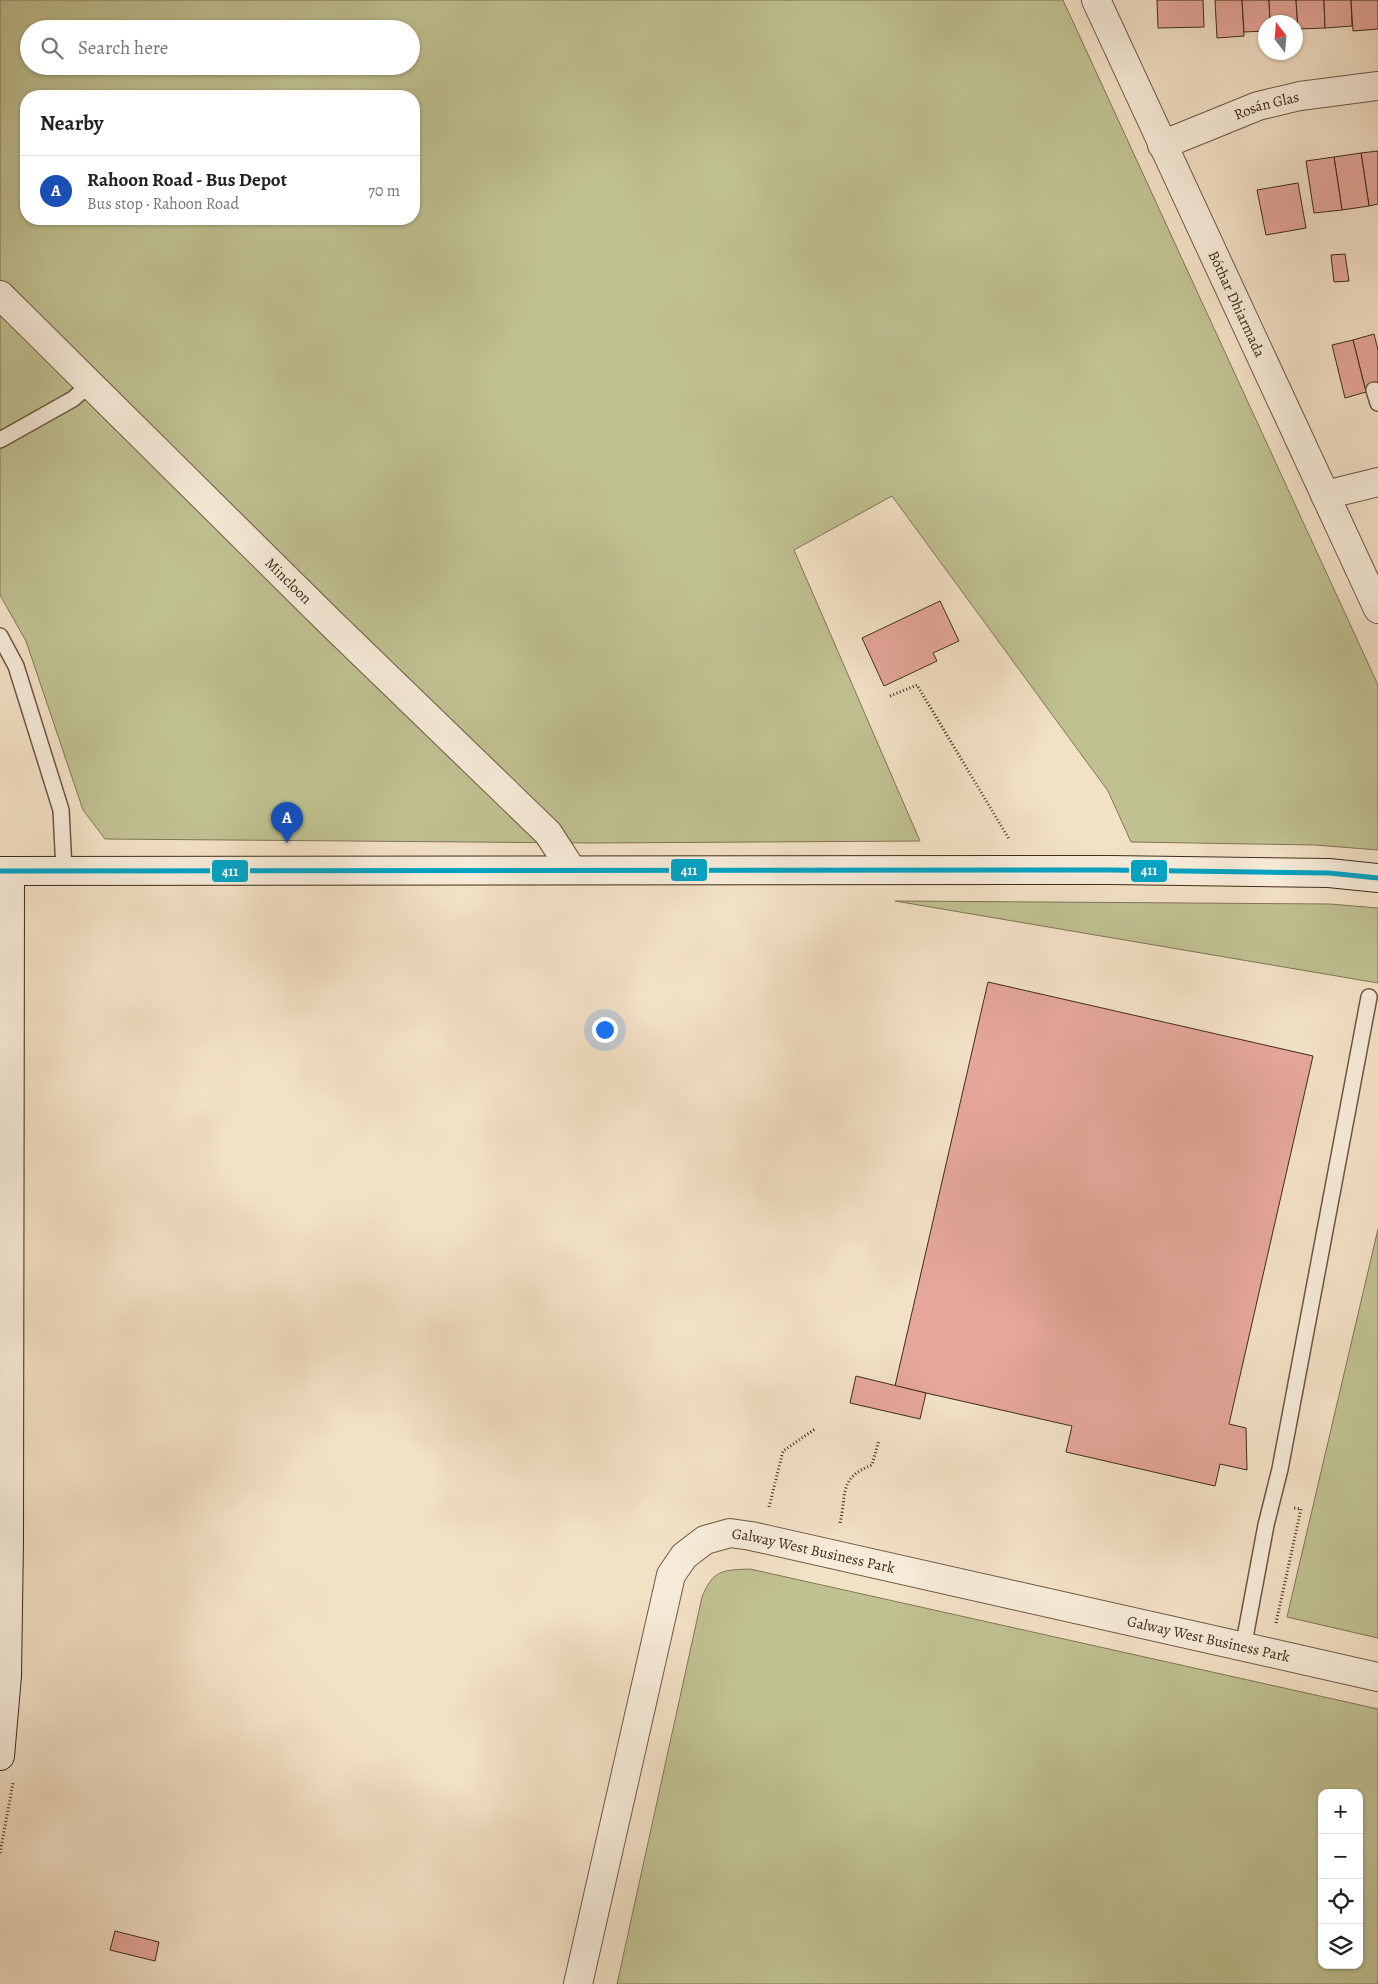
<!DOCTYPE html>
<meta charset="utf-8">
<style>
:root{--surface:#fff;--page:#f6f6f6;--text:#222;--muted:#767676;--line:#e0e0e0;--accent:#8f2418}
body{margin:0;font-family:Alegreya,serif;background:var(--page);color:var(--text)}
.controls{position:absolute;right:15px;bottom:15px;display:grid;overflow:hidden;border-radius:10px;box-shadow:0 1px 4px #0004}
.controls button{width:45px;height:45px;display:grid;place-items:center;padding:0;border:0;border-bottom:1px solid var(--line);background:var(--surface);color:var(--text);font:25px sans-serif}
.compass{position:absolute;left:1258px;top:15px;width:45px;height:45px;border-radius:50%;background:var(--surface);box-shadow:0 1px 4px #0004;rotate:344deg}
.you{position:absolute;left:604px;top:1029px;width:18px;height:18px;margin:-12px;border:4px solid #fff;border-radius:50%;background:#1a73e8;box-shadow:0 0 0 8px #1a73e833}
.badge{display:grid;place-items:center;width:32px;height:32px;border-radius:50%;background:var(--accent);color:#fff;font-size:16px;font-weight:700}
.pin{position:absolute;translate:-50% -41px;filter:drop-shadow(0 1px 2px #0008)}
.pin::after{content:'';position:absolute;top:26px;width:18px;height:15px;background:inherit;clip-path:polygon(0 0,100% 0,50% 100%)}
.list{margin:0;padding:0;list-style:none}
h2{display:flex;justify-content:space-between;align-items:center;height:65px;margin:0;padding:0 20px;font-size:21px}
h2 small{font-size:16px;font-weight:400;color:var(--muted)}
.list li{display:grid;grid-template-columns:32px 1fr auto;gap:15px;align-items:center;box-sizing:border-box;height:70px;padding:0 20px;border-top:1px solid var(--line)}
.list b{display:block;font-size:19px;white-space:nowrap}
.list p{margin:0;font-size:16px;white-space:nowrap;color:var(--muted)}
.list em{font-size:16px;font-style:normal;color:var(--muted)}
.icon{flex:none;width:28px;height:28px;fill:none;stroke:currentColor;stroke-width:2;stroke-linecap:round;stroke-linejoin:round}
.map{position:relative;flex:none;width:1378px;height:1984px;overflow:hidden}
.search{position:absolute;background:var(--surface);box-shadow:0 1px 4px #0004;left:20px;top:20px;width:400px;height:55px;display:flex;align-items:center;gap:12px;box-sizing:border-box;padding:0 18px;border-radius:28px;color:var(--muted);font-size:19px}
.panel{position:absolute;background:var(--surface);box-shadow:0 1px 4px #0004;left:20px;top:90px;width:400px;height:135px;border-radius:20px}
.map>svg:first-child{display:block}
</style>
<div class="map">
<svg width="1378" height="1984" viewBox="0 0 1378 1984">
<rect width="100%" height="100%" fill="#f3e1c6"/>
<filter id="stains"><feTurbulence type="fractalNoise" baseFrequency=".004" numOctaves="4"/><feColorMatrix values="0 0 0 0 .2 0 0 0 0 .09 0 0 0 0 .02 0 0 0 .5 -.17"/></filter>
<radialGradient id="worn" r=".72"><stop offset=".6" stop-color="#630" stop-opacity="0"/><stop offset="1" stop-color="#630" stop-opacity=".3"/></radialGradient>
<g fill="#c0c191" stroke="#807654" fill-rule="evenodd">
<path d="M0,0H1063L1378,685V850L1315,845L1131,842L1108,791L892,496L794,550L920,841L592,843L105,839L83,810L26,641L0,595ZM29,29H411V66H29ZM26,96H414V219H26Z"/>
<path d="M895,901L1330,904L1378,908V983Z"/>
<path d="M1378,1229V1638L1287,1617Z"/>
<path d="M750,1569L1378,1709V1984H617L702,1597C713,1570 722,1570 750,1569ZM1322,1793H1359V1965H1322Z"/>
</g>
<g fill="#e5a79a" stroke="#3f2c17">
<path d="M1157,0H1203L1204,27L1158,28Z"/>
<path d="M1215,0H1242L1244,36L1217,38Z"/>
<path d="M1242,0H1269L1270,22H1266V31L1244,32Z"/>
<path d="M1269,0H1296L1298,29H1296V22H1270Z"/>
<path d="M1296,0H1324L1325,28L1298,29Z"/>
<path d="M1324,0H1351L1352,26L1325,28Z"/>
<path d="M1351,0H1378V29L1353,31Z"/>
<path d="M1378,151V204L1369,206L1361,153Z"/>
<path d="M1361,153L1369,206L1342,210L1334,157Z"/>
<path d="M1334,157L1342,210L1314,213L1306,161Z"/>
<path d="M1298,183L1306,228L1266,235L1257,190Z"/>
<path d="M1345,254L1349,281L1334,282L1331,255Z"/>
<path d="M1374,334L1378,350V389L1366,392L1353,340Z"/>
<path d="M1353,340L1366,392L1345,398L1332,345Z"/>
<path d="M940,601L959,641L933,653L937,661L884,686L862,638Z"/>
<path d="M988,982L1313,1056L1229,1424L1246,1428L1247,1470L1220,1464L1215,1486L1066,1452L1072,1426L895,1386Z"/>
<path d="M856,1376L926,1393L920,1419L850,1403Z"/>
<path d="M115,1931L159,1942L155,1961L110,1950Z"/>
</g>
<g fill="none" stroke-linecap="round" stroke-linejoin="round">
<defs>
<g id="lane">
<path d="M1374,390L1378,403"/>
<path d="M0,440L73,399L90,384"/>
<path d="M0,636L16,666L61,810L64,870"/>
<path d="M1243,1648L1266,1525L1280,1469L1369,997"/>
</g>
<g id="street">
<path id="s1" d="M1096,0L1378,609"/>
<path id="s2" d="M1162,145L1258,106L1300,96L1378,86"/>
<path id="s3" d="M0,295L331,623L548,833L572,870"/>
<path d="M1325,495L1378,482"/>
<path id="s4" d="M578,1984L671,1575L684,1556L705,1540L730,1533L751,1536L1378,1677"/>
</g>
<g id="secondary">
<path d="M0,871L1110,870L1329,873L1378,878"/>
<path d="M0,1756L7,1676L9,1540L10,871"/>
</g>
</defs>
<use href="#lane" stroke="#6c5943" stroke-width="18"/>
<use href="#street" stroke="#6c5943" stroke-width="30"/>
<use href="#secondary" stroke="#3f2c17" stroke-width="30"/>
<g stroke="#3f2c17" stroke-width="3" stroke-dasharray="1 2.5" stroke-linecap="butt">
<path d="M890,696L917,685L1009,839"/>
<path d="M769,1507L783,1451L815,1429"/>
<path d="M840,1523C847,1494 838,1478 872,1465L879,1440"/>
<path d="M1276,1623L1301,1509L1294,1508"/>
<path d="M0,1853L13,1783"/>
</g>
<use href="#lane" stroke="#f7ecda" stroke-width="15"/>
<use href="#street" stroke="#f7ecda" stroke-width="28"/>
<use href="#secondary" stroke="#f7ecda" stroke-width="28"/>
<defs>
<path id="bus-1" d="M0,871L1110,870L1329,873L1378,878"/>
</defs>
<use href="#bus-1" stroke="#f7ecda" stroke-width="9"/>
<use href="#bus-1" stroke="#03a3c5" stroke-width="5"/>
</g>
<g text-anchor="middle" stroke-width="4.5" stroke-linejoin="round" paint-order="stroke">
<g font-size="15" fill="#3f2c17" stroke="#f7ecda">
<text dy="5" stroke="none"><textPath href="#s2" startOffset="112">Rosán Glas</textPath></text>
<text dy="5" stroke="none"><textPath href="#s1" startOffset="335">Bóthar Dhiarmada</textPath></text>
<text dy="5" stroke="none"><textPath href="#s3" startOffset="406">Mincloon</textPath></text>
<text dy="5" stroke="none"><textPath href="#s4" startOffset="580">Galway West Business Park</textPath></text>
<text dy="5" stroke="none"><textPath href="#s4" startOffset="985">Galway West Business Park</textPath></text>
</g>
</g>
<g stroke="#f7ecda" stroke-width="2">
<rect x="670" y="858" width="38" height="24" rx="5" fill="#03a3c5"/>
<rect x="1130" y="859" width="38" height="24" rx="5" fill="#03a3c5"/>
<rect x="211" y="859" width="38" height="24" rx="5" fill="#03a3c5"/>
</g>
<g font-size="14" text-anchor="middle" font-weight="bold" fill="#fff">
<text x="689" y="875">411</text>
<text x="1149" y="875">411</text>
<text x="230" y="876">411</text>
</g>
<rect width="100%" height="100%" filter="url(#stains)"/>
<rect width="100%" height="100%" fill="url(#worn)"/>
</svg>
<div class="controls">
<button>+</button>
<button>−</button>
<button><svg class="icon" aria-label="locate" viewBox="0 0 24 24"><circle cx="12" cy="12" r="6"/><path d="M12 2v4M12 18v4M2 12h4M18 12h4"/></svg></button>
<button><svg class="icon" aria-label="layers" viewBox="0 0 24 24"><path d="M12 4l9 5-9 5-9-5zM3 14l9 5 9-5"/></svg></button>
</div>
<svg class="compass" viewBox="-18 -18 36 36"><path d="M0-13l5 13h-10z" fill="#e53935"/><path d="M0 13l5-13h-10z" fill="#767676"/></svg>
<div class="you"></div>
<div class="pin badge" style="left:287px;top:843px;background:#1a4fb4">A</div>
<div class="search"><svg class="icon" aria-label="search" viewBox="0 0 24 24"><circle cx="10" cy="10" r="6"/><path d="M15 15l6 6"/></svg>Search here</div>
<section class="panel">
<h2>Nearby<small></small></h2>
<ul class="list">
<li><span class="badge" style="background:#1a4fb4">A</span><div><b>Rahoon Road - Bus Depot</b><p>Bus stop · Rahoon Road</p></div><em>70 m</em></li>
</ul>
</section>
</div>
